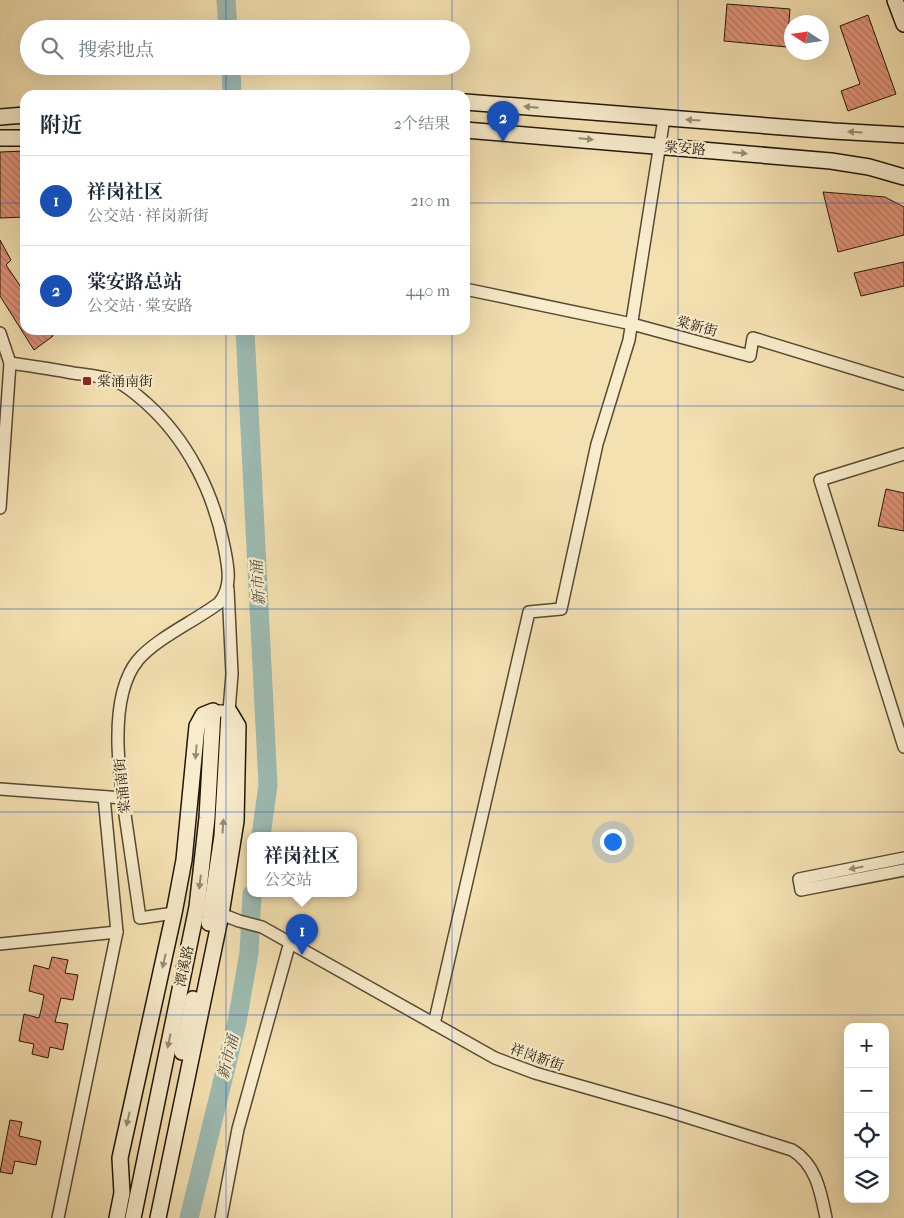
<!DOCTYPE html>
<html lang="zh">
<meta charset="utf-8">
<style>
:root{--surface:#fff;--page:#f6f6f7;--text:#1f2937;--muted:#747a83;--line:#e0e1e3;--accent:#0b8043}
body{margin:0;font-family:"IM FELL French Canon","Noto Serif SC",serif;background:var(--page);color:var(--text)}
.controls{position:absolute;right:15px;bottom:15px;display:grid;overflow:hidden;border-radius:10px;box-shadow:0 5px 20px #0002}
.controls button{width:45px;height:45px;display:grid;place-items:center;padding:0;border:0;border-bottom:1px solid var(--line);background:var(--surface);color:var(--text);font:25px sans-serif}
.compass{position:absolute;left:784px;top:15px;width:45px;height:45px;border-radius:50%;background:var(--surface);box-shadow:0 5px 20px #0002;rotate:282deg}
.you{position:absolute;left:612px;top:841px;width:18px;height:18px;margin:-12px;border:4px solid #fff;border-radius:50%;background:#1a73e8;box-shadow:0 0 0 8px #1a73e833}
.badge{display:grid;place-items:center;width:32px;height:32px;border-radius:50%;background:var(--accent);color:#fff;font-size:16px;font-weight:700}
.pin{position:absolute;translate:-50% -41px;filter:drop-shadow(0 1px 2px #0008)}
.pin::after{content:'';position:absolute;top:26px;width:18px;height:15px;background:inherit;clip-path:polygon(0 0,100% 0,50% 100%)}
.popup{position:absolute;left:247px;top:832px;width:110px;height:65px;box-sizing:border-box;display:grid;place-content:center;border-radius:10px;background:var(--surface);filter:drop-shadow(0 1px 4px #0005);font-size:16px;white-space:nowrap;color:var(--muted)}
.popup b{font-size:19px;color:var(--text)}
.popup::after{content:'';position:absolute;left:50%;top:100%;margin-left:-10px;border:10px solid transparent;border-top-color:var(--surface)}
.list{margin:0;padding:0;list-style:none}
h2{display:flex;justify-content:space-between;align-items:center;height:65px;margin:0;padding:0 20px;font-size:21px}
h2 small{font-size:16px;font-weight:400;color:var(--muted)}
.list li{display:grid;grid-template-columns:32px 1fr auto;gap:15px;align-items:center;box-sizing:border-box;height:90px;padding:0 20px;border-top:1px solid var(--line)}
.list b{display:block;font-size:19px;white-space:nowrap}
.list p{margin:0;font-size:16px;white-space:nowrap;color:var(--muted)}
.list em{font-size:16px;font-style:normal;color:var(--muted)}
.icon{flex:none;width:28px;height:28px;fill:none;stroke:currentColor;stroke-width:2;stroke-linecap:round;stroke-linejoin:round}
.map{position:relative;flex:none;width:904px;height:1218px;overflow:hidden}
.search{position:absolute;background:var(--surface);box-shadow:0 5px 20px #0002;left:20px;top:20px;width:450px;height:55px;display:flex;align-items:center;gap:12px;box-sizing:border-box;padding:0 18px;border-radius:28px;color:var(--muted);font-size:19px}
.panel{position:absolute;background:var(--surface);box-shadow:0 5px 20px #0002;left:20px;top:90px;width:450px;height:245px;border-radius:15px}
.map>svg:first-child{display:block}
</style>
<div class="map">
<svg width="904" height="1218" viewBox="0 0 904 1218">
<defs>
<pattern id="building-back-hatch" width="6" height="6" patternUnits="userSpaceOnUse" patternTransform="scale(1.25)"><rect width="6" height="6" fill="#e3957a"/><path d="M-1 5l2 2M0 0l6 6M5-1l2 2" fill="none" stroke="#b87962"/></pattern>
</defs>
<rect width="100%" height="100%" fill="#f4e1b1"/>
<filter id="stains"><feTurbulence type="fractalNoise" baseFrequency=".004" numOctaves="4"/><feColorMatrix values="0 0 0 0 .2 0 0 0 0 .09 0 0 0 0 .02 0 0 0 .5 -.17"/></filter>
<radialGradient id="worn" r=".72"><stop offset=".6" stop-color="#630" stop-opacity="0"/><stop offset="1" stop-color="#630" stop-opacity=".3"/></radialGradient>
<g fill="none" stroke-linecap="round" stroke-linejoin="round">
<g stroke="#9dbcb3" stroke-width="19">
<path d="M226,0L228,29"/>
<path d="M231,66L232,95"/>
<path d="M245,330L268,785L261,836"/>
<path d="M189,1218L237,1022L249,953L252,894"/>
</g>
</g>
<g fill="url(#building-back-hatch)" stroke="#211708">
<path d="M727,4L790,9L787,47L724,41Z"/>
<path d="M868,15L896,94L848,111L841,91L860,84L840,26Z"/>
<path d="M25,151V217L0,218V152Z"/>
<path d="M823,192L885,197L904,207V235L838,252Z"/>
<path d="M0,240L11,260L6,265L25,293V330H50L53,336L34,350L0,296Z"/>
<path d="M904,262V286L861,296L854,273Z"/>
<path d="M886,489L904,493V531L878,526Z"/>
<path d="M52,957L68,960L65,973L78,975L73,1000L61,998L55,1022L68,1024L63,1050L50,1047L48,1058L32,1054L34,1044L19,1041L24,1014L39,1018L42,1006L44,995L29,991L34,965L49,969Z"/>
<path d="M10,1120L22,1122L19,1136L41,1141L36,1165L15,1161L12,1174L0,1172Z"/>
</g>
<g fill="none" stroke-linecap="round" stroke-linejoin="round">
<defs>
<g id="street">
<path d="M465,289L632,324L750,356L753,338L904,384"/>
<path d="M0,333L10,363L0,508"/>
<path d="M10,363C31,366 52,369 73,373C88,375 104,376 118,382C128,387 137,395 145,402C187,439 213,491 224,546C228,566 233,586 219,603C195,621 157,638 138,660C105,700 121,787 128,835C132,862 136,890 140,918L174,913"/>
<path d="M904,454L820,480L904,747"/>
<path d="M213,711H229L232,674L228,589"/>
<path d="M0,789L123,798"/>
<path d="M904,858L799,879L801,890L904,870"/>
<path d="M221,914L239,921L262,927L495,1058L535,1073L668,1111L792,1150C816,1164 821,1193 826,1218"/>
<path d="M0,944L117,932"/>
<path d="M434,1024L529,612L561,609L597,444L629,340L664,118"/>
<path d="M58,1218L117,932L104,797"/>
<path d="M221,1218L238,1129L290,942"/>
</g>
<g id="secondary">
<path d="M895,0L904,24"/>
<path d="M465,102L833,131L904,135"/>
<path d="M0,117L25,115"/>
<path d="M465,130L831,161L869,167L904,177"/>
<path d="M0,138H25"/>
<path d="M209,923L222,836L229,714"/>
<path d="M182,1052L193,999"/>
<path d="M117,1218L122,1193L120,1158L174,913L184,860L197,726L203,715L213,711L207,818L197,907L133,1218"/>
<path d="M158,1218L221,914L236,821L238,726L229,711"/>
</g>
</defs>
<use href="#street" stroke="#564a32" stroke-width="14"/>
<use href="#secondary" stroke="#211708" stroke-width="18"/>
<use href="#street" stroke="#f8eccc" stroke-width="11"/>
<use href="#secondary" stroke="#f8eccc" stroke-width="15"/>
</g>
<defs><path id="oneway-solid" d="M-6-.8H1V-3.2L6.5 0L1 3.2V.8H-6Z" transform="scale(1.25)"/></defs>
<g fill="#978c74">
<use href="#oneway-solid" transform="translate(531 107) rotate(-175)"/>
<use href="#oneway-solid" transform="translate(693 120) rotate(-176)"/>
<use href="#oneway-solid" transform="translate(855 132) rotate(-177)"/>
<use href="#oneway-solid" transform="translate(586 139) rotate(5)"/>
<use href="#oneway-solid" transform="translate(740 153) rotate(5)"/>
<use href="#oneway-solid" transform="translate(196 752) rotate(95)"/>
<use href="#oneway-solid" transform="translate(223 826) rotate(-86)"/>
<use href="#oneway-solid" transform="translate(856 868) rotate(169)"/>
<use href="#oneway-solid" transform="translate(200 882) rotate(97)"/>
<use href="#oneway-solid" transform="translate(164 961) rotate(103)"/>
<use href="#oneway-solid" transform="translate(169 1041) rotate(102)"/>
<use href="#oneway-solid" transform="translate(128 1119) rotate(103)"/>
</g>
<path fill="none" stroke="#1d4ed8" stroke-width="1" stroke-opacity="0.55" d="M226,0V29M452,0V29M678,0V1218M226,66V95M452,66V95M0,203H25M465,203H904M226,330V1218M452,330V1218M0,406H904M0,609H904M0,812H904M0,1015H904"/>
<rect fill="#8f2418" stroke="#f8eccc" stroke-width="2" x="82" y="376" width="10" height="10" rx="2.5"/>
<g text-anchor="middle" stroke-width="4.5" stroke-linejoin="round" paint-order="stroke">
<g font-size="14" fill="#211708" stroke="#f8eccc">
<text transform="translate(685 148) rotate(5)" y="5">棠安路</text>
<text transform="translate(697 326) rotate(15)" y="5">棠新街</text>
<text transform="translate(122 786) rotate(-96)" y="5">棠涌南街</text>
<text transform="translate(184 966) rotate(-78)" y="5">潭溪路</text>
<text transform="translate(537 1057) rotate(19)" y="5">祥岗新街</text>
</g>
<g font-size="14" fill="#211708" stroke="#f8eccc" text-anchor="start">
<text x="97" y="386">棠涌南街</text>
</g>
<g font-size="15" font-style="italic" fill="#4c5144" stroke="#f8eccc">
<text transform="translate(258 583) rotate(-93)" y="5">新市涌</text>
<text transform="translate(228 1057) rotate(-76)" y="5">新市涌</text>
</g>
</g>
<rect width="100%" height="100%" filter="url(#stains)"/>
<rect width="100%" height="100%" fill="url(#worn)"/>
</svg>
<div class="controls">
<button>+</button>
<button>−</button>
<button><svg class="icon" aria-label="locate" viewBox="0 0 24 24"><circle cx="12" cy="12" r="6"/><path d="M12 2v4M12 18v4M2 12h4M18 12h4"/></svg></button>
<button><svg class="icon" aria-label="layers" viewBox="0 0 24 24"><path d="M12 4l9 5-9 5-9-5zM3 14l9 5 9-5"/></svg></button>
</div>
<svg class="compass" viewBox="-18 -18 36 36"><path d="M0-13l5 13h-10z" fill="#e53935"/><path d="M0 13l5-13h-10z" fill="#747a83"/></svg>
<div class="you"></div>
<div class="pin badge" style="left:302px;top:955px;background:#1a4fb4">1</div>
<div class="popup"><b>祥岗社区</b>公交站</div>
<div class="pin badge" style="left:503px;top:142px;background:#1a4fb4">2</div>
<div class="search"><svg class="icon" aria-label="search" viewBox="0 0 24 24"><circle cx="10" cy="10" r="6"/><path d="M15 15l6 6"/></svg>搜索地点</div>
<section class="panel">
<h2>附近<small>2个结果</small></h2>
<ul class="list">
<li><span class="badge" style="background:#1a4fb4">1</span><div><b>祥岗社区</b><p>公交站 · 祥岗新街</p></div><em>210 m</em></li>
<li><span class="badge" style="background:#1a4fb4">2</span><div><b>棠安路总站</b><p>公交站 · 棠安路</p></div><em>440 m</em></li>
</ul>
</section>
</div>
